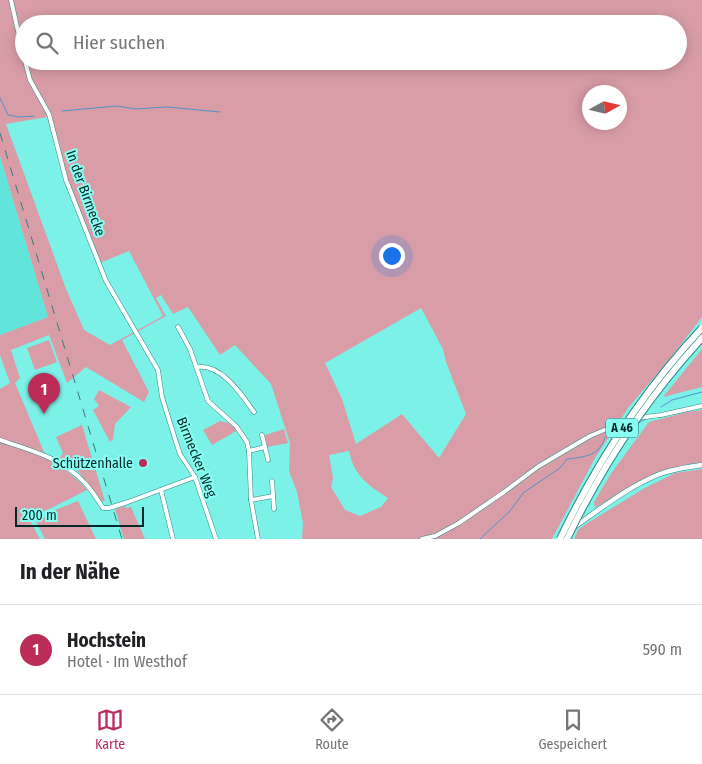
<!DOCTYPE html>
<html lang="de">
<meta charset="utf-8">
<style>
:root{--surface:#fff;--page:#f2f2f2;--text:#202124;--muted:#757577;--line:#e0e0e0;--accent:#bb2c58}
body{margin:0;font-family:"Fira Sans Condensed",sans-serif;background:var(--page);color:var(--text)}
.compass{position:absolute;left:582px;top:85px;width:45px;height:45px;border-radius:50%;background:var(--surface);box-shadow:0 2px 12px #0003;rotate:82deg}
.scale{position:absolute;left:15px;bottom:12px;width:129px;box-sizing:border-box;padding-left:5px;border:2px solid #012927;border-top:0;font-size:14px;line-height:18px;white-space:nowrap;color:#012927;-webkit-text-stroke:4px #89fff4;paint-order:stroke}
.you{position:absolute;left:391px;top:255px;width:18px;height:18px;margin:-12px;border:4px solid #fff;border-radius:50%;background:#1a73e8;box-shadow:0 0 0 8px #1a73e833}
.badge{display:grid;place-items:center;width:32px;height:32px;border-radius:50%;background:var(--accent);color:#fff;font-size:16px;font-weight:700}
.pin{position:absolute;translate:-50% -41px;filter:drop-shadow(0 1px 2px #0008)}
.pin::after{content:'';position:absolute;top:26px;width:18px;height:15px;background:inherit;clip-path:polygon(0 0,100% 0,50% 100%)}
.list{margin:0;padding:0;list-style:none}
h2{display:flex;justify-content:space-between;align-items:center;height:65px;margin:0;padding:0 20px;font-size:21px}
h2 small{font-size:16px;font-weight:400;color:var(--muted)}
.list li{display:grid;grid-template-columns:32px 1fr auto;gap:15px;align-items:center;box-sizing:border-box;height:90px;padding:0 20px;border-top:1px solid var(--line)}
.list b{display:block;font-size:19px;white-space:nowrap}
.list p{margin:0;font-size:16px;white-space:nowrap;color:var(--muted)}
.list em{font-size:16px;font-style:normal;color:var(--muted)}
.icon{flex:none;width:28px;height:28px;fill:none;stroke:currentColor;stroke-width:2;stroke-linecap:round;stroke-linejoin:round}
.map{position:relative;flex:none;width:702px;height:539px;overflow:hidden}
.search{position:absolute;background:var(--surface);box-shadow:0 2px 12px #0003;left:15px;right:15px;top:15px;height:55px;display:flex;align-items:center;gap:12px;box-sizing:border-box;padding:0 18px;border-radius:28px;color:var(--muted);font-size:19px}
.sheet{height:155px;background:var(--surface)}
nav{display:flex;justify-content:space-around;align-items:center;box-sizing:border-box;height:70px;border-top:1px solid var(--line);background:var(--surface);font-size:14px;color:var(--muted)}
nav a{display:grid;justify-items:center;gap:2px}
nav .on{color:var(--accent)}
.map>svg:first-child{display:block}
</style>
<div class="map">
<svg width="702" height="539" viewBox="0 0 702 539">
<rect width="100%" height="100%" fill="#7cf1e7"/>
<path fill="#61e5da" d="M0,156L48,317L0,335Z"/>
<g fill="#d99da7" fill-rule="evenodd">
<path d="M0,0H702V317L669,360L628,408L595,458L552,539H302L303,523L297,492L289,471L290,443L271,384L235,345L220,355L188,307L173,314L161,295L156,298L166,316L122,340L149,392L144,402L86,367L67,383L49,335L11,350L20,378L15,383L47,459C63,467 75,476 87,490L29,519L40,539H0V389L10,383L0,355V335L48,317L0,156ZM24,24H678V61H24ZM590,92H620V122H590ZM47,117L65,183L97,264L129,251L163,316L110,345L84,330L66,289L6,124ZM421,308L443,349L446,362L466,414L439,458L402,414L356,444L342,399L325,363ZM349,451C354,476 368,485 388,498L381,507L360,516L345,510L331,487L333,478L329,455Z"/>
<path d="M49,340L57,362L35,370L27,348Z"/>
<path d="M702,349V387L663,397Z"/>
<path d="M99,390L131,407L115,424L113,439L110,442L93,410L99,406L94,399Z"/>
<path d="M702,410V462L658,472L625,489L595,508L594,502L610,475L649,422L687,412Z"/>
<path d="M220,421L228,423L238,430L212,445L203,430Z"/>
<path d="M82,425L105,501H102L78,471L59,459L63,453L56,437Z"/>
<path d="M284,429L288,443L267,447L265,435Z"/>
<path d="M702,469V539H574L578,530L586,524L643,489L675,473Z"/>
<path d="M78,501L96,539H45L36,522L49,515L50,512Z"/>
<path d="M126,506V508L131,507L145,539H124L115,509Z"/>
</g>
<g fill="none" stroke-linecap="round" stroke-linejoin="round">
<g stroke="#5493cd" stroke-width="1">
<path d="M0,98L8,115L20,117L34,116"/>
<path d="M62,111L117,106L136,109L167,107L220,112"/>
<path d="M661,407L672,400L702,392"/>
<path d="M638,423L646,419"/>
<path d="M480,539L510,511L523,493L560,468L567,459C576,458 590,457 598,450C605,442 605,432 615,428"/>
</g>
<defs>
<g id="minor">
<path d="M11,0L24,58"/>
<path d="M25,61L30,80L49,114L66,180L106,281L158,370L162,397L176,442L180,454L195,477L216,539"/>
<path d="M178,327L190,349L208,401L236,426L247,442L249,451L251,500L258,539"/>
<path d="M197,367C221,363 242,395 254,412"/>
<path d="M638,418L661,415L702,406"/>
<path d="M0,440C30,450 62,458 84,482C92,490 97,499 103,508H109L128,502L195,477"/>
<path d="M265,447L268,460"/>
<path d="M249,451L265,447L262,435"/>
<path d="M272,481L274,509"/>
<path d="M161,490L173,539"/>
<path d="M251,500L273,496"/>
<path d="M422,539L435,536L459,523L504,492L539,466L590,436L626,421"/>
</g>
<path id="tertiary" d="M573,528C600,509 629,486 660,474C673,469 688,467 702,465"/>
</defs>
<use href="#minor" stroke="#2b8982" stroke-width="5"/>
<use href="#tertiary" stroke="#2b8982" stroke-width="5.5"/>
<use href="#minor" stroke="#fff" stroke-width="4"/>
<use href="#tertiary" stroke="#fff" stroke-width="4.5"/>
<path stroke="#337b75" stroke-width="1" stroke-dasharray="9 9" stroke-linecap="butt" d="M0,133L122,539"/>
<defs>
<g id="motorway-bridge">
<path d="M560,539C597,462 643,391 702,328"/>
<path d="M567,539C602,466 647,398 702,338"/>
</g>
</defs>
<use href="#motorway-bridge" stroke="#2b8982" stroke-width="8" stroke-linecap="butt"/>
<use href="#motorway-bridge" stroke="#fff" stroke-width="6"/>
</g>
<circle fill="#bb2c58" stroke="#89fff4" stroke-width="2" cx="143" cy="463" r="5"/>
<g text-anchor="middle" stroke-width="4" stroke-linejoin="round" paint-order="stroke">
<rect fill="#89fff4" stroke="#2a6964" stroke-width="1" x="606" y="418.5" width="32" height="19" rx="4"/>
<g font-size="12" font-weight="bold" fill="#012927">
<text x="622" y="432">A 46</text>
</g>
<g font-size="14" fill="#012927" stroke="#89fff4">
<text transform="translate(86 193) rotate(70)" y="5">In der Birmecke</text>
<text transform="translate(197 457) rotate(68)" y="5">Birmecker Weg</text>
</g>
<g font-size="14" fill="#012927" stroke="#89fff4" text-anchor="end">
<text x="133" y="468">Schützenhalle</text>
</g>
</g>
</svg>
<svg class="compass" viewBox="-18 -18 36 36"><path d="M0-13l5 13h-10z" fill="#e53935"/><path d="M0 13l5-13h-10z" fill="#757577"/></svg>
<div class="scale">200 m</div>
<div class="you"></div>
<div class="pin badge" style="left:44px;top:414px">1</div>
<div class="search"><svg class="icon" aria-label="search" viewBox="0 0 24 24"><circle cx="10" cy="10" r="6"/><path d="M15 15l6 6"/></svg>Hier suchen</div>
</div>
<section class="sheet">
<h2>In der Nähe<small></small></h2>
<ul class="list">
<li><span class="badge">1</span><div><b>Hochstein</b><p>Hotel · Im Westhof</p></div><em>590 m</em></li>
</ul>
</section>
<nav>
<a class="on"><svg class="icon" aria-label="map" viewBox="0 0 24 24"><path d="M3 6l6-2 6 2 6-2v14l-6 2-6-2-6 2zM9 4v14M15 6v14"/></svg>Karte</a>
<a><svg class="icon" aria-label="directions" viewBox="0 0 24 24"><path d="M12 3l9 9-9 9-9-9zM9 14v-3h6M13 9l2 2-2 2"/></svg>Route</a>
<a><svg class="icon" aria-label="saved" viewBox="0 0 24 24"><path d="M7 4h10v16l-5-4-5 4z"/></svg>Gespeichert</a>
</nav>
